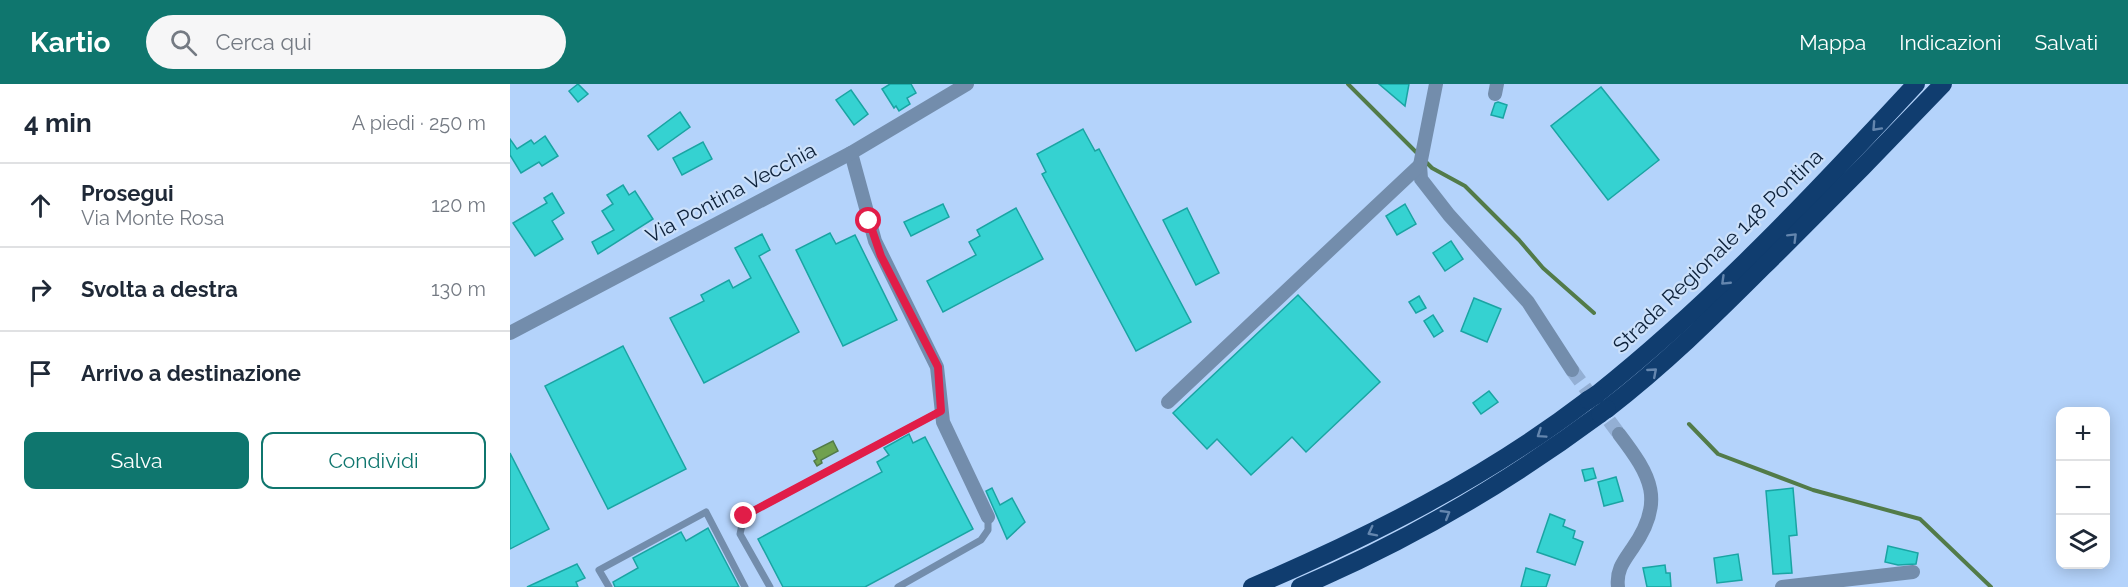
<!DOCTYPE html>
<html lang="it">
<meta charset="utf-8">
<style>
:root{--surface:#fff;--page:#f6f6f7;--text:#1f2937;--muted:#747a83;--line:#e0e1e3;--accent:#0f766e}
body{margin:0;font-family:Raleway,sans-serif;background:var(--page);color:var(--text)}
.controls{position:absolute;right:18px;bottom:18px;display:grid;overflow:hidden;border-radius:12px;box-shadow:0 3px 15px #0003}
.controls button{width:54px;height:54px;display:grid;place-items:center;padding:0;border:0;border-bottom:2px solid var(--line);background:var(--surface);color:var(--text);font:30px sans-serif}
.stop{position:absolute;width:18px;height:18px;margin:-14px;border:4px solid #e11d48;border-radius:50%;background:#fff}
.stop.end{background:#e11d48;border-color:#fff;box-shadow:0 2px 6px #0008}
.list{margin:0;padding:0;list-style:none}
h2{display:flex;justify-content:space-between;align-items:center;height:78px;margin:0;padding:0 24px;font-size:26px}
h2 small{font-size:20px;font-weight:400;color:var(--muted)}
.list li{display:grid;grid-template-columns:39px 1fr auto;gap:18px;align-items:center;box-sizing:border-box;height:84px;padding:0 24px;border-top:2px solid var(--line)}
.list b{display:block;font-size:22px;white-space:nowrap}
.list p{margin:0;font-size:20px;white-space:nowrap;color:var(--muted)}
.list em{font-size:20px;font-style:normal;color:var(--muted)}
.actions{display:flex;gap:12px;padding:18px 24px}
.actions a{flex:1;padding:14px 0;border:2px solid var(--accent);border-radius:12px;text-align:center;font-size:21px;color:var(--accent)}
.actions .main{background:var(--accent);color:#fff}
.icon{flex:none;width:33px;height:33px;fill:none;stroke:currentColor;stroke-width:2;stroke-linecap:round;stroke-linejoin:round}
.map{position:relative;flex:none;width:1618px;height:503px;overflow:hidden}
header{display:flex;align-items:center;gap:36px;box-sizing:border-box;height:84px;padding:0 30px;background:var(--accent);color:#fff}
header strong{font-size:28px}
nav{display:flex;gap:33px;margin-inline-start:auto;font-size:21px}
.search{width:420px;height:54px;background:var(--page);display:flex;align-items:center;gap:15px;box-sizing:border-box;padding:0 21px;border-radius:33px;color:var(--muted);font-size:22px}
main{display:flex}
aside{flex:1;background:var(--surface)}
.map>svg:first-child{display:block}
</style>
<header>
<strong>Kartio</strong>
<div class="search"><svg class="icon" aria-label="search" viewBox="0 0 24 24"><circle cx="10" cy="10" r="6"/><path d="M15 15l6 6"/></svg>Cerca qui</div>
<nav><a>Mappa</a><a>Indicazioni</a><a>Salvati</a></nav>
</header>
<main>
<aside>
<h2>4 min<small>A piedi · 250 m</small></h2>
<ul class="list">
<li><svg class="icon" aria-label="ahead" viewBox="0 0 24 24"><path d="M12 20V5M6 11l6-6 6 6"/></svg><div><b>Prosegui</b><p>Via Monte Rosa</p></div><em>120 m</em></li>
<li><svg class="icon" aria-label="right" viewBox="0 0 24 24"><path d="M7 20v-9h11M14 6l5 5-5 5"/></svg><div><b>Svolta a destra</b></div><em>130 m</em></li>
<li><svg class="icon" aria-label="arrive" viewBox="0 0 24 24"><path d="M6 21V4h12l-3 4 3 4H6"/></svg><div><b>Arrivo a destinazione</b></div></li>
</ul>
<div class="actions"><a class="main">Salva</a><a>Condividi</a></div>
</aside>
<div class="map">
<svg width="1618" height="503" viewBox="0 0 1618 503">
<rect width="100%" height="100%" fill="#b4d3fb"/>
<path fill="#70a14f" stroke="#527b49" stroke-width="1.5" d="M323,357L328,367L311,376L312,379L307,382L304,377L307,375L303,367Z"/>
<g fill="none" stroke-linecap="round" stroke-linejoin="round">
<g stroke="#527b49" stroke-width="4">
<path d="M838,0L908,70"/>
<path d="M914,76L922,84L955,102L1009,156L1033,184L1084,229"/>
<path d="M1179,340L1208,370L1303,406L1410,435L1481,503"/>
</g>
</g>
<g fill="#35d2d1" stroke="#1aa4a3" stroke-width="1.5">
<path d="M68,0L78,10L68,18L59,7Z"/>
<path d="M380,0H401L406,9L397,14L400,20L389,27L386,22L384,24L372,5Z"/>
<path d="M869,0H899L895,22Z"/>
<path d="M1091,3L1149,76L1098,116L1041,42Z"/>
<path d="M341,6L358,30L344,41L326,16Z"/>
<path d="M988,18L997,21L993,34L981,31L985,19Z"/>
<path d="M170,28L180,43L148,66L138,52Z"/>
<path d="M573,45L585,67L589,65L681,238L626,267L532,90L536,88L527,70Z"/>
<path d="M35,52L48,72L32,82L29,78L11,89L0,71V55L7,65L21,56L24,60Z"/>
<path d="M193,58L202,75L172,91L163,74Z"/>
<path d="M113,101L119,111L125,107L143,135L88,170L82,158L104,146L92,127L103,120L97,111Z"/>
<path d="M42,109L54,129L42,137L53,155L25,172L3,139L37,119L34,114Z"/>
<path d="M433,120L439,133L401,152L394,138Z"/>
<path d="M895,120L906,140L887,151L876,132Z"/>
<path d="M506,124L533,175L433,228L417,197L466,171L459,158L470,152L467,146Z"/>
<path d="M677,124L709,189L686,201L653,136Z"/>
<path d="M320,149L326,160L345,151L387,236L333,262L286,166Z"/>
<path d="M252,150L260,166L249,172L289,248L194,299L160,234L194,217L191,211L219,196L223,204L241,194L225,164Z"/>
<path d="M941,157L953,175L935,187L923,169Z"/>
<path d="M788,211L870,298L796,368L782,353L741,391L707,355L697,365L663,329Z"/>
<path d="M909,212L916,224L906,229L899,218Z"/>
<path d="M964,214L991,225L977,258L951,247Z"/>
<path d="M923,231L933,247L924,253L914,237Z"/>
<path d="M113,262L176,385L98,425L35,302Z"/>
<path d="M979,307L988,318L971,330L963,319Z"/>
<path d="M399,350L403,359L415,353L463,445L355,503H273L248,455L372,388L367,378L379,371L374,364Z"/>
<path d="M0,369L39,445L0,465Z"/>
<path d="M1083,384L1086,394L1075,397L1072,386Z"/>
<path d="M1106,393L1113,417L1094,422L1088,398Z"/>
<path d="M482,404L490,421L502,414L515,438L497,455L476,407Z"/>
<path d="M1283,404L1287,451L1279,452L1282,489L1263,490L1256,407Z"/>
<path d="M1040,430L1055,436L1053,442L1065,447L1063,454L1073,458L1065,481L1027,468Z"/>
<path d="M198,444L229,503H105L103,498L128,484L123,474L171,448L176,457Z"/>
<path d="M1378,462L1408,469L1406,480L1388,481L1375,478Z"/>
<path d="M1228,470L1232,496L1207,499L1204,474Z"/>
<path d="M67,480L75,494L66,498L68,503H17Z"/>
<path d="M1155,481L1156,489H1160L1161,503H1137L1133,484Z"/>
<path d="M1016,484L1040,491L1036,503H1011Z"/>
</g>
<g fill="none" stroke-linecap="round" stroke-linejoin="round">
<path stroke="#93afd4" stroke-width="14" stroke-dasharray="14 7" stroke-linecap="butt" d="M1062,286L1109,350"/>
<g stroke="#738dac" stroke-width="7">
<path d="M99,503L89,486L196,428L235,503"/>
<path d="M260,503L230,450L234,432L431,327"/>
<path d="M388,503L471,456L478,446V433"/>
</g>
<g stroke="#738dac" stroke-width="14">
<path d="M926,0L910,81L911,95L939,131L1018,218L1062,286"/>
<path d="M985,10L987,0"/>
<path d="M341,69L365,157L427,283L433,338L478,433"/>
<path d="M0,249L341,69L457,0"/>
<path d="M658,318L910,81"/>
<path d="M1108,503C1106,487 1113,478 1122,465C1156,417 1141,392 1109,350"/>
<path d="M1272,503L1403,488"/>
</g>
<g stroke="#103d6f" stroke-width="18">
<path d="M1086,311C1203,218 1305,109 1406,0"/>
<path d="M1097,325C1153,282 1203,233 1253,183C1314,123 1374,62 1433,0"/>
<path d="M742,503C859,453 976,394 1078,316"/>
<path d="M790,503C896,458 997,399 1090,330"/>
</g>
<g stroke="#103d6f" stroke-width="18">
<path d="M1078,316L1086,311"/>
<path d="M1090,330L1097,325"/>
</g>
</g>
<defs><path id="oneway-chevron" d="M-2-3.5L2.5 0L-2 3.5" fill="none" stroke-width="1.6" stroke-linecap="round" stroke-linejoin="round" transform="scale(1.5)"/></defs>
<g stroke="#6486ae">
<use href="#oneway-chevron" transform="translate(1366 43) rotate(133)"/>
<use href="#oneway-chevron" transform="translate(1283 153) rotate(-45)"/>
<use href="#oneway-chevron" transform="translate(1215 197) rotate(136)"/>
<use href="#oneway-chevron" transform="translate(1143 288) rotate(-41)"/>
<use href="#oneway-chevron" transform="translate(1031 350) rotate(146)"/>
<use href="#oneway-chevron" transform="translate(936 430) rotate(-31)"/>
<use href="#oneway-chevron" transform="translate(862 448) rotate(153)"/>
</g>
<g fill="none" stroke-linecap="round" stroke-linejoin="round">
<path stroke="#e11d48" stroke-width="8" d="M234,432L431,327L428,283L371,172L359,137"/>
</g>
<g text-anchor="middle" stroke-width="4.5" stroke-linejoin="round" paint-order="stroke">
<g font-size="21" fill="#0d213a" stroke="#cbe0fa">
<text transform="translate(221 109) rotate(-28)" y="7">Via Pontina Vecchia</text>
<text transform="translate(1208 167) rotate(-44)" y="7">Strada Regionale 148 Pontina</text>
</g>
</g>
</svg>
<div class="controls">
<button>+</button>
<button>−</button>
<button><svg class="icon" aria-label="layers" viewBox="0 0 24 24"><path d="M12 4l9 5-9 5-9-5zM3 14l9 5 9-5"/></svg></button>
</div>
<div class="stop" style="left:359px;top:137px"></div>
<div class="stop end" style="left:234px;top:432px"></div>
</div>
</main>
